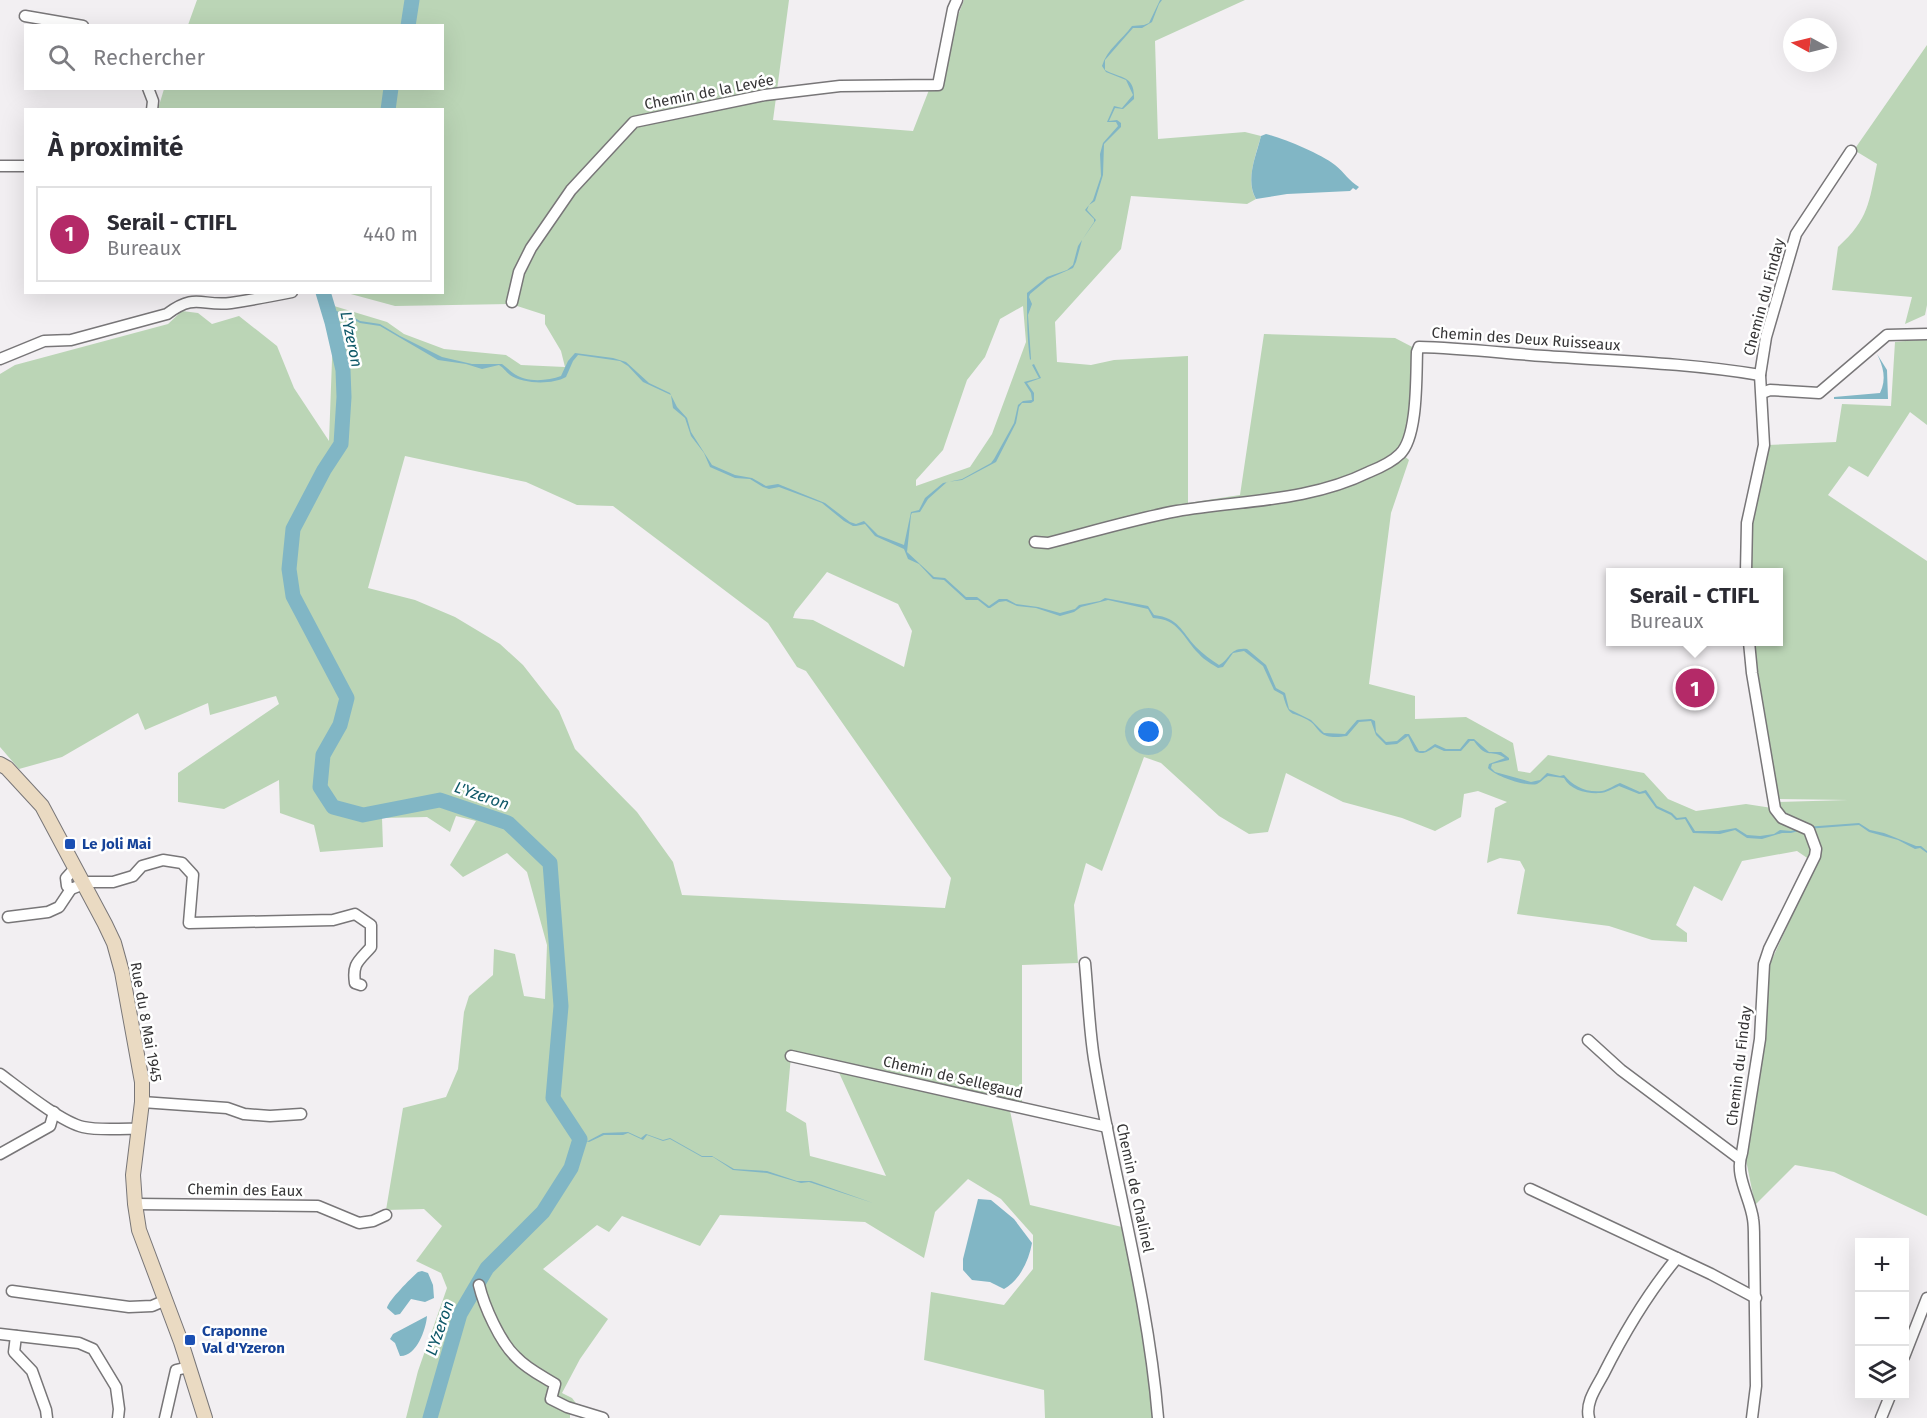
<!DOCTYPE html>
<html lang="fr">
<meta charset="utf-8">
<style>
:root{--surface:#fff;--page:#f2f2f3;--text:#2b2b33;--muted:#7c7c81;--line:#e1e1e2;--accent:#b42a68}
body{margin:0;font-family:"Fira Sans",sans-serif;background:var(--page);color:var(--text)}
.controls{position:absolute;right:18px;bottom:18px;display:grid;overflow:hidden;border-radius:0px;box-shadow:0 6px 24px #0002}
.controls button{width:54px;height:54px;display:grid;place-items:center;padding:0;border:0;border-bottom:2px solid var(--line);background:var(--surface);color:var(--text);font:30px sans-serif}
.compass{position:absolute;left:1783px;top:18px;width:54px;height:54px;border-radius:50%;background:var(--surface);box-shadow:0 6px 24px #0002;rotate:277deg}
.you{position:absolute;left:1149px;top:732px;width:21px;height:21px;margin:-15px;border:4px solid #fff;border-radius:50%;background:#1a73e8;box-shadow:0 0 0 9px #1a73e833}
.badge{display:grid;place-items:center;width:39px;height:39px;border-radius:50%;background:var(--accent);color:#fff;font-size:20px;font-weight:700}
.pin{position:absolute;translate:-50% -50%;border:3px solid #fff;box-shadow:0 2px 6px #0006}
.popup{position:absolute;left:1606px;top:568px;width:177px;height:78px;box-sizing:border-box;display:grid;place-content:center;border-radius:0px;background:var(--surface);filter:drop-shadow(0 2px 4px #0005);font-size:20px;white-space:nowrap;color:var(--muted)}
.popup b{font-size:22px;color:var(--text)}
.popup::after{content:'';position:absolute;left:50%;top:100%;margin-left:-12px;border:12px solid transparent;border-top-color:var(--surface)}
.list{margin:0;padding:0;list-style:none}
h2{display:flex;justify-content:space-between;align-items:center;height:78px;margin:0;padding:0 24px;font-size:26px}
h2 small{font-size:20px;font-weight:400;color:var(--muted)}
.list li{display:grid;grid-template-columns:39px 1fr auto;gap:18px;align-items:center;box-sizing:border-box;height:96px;margin:0 12px 12px;padding:0 12px;border:2px solid var(--line);border-radius:0px}
.list b{display:block;font-size:22px;white-space:nowrap}
.list p{margin:0;font-size:20px;white-space:nowrap;color:var(--muted)}
.list em{font-size:20px;font-style:normal;color:var(--muted)}
.icon{flex:none;width:33px;height:33px;fill:none;stroke:currentColor;stroke-width:2;stroke-linecap:round;stroke-linejoin:round}
.map{position:relative;flex:none;width:1927px;height:1418px;overflow:hidden}
.search{position:absolute;background:var(--surface);box-shadow:0 6px 24px #0002;left:24px;top:24px;width:420px;height:66px;display:flex;align-items:center;gap:15px;box-sizing:border-box;padding:0 21px;border-radius:0px;color:var(--muted);font-size:22px}
.panel{position:absolute;background:var(--surface);box-shadow:0 6px 24px #0002;left:24px;top:108px;width:420px;height:186px;border-radius:0px}
.map>svg:first-child{display:block}
</style>
<div class="map">
<svg width="1927" height="1418" viewBox="0 0 1927 1418">
<rect width="100%" height="100%" fill="#f2eff2"/>
<g fill="#bbd5b6" fill-rule="evenodd">
<path d="M197,0H789L773,120L913,131L964,0H1245L1155,41L1158,139L1245,132L1261,136C1256,155 1245,181 1256,199L1247,204L1131,196L1121,249L1055,322L1057,362L1091,365L1114,360L1188,356V503L1240,495L1264,334L1395,338L1422,352L1418,403L1408,454H1402L1409,460L1391,513L1369,684L1415,696V719L1466,717L1513,743L1518,771L1530,773L1548,755L1644,773L1668,799L1696,811L1746,804L1772,808L1777,802L1848,800L1777,799L1758,682L1754,642H1779V572H1749L1750,524L1768,445L1836,442L1842,404L1891,406L1895,342L1927,339V425L1910,412L1868,477L1849,466L1828,495L1927,561V1216L1834,1172L1795,1165L1755,1205L1745,1155L1766,1039L1768,968L1816,864L1797,851L1742,861L1722,901L1694,886L1676,925L1687,933V942L1652,940L1609,926L1517,914L1525,870L1520,861L1500,858L1487,863L1495,808L1507,802L1478,791L1464,794L1461,817L1435,831L1402,818L1343,802L1286,773L1268,832L1249,834L1219,816L1161,763L1144,757L1102,871L1086,863L1074,905L1078,963L1022,965V1108L1009,1106L1030,1205L1122,1227L1145,1333L1153,1418H1045L1044,1390L924,1360L931,1292L1004,1305L1033,1269V1235L1001,1199L968,1179L935,1212L924,1258L865,1222L720,1215L700,1246L622,1216L609,1232L597,1225L543,1269L608,1319L580,1359L562,1393L572,1398L578,1406L570,1415V1418H406L418,1371L447,1288L441,1273L416,1261L442,1226L424,1209L386,1210L403,1108L446,1097L458,1069L464,1012L469,996L493,975L494,949L515,954L524,996L545,999L547,945L527,872L507,853L463,877L450,865L476,821L456,816L450,832L427,817L382,818L383,847L320,852L314,825L280,813L279,780L224,809L178,802V773L279,704L276,696L210,715L208,703L145,730L138,713L62,757L19,769L0,747V374L15,365L168,324L182,311L198,313L212,324L239,316L277,346L294,388L329,441L334,306L387,322L404,334L444,349L506,355L521,365L565,367L561,351L545,324V315L511,304L395,306L347,293L442,292V110L158,109L164,89L442,88V26L188,25ZM1023,306L1026,342L992,434L970,467L916,486V480L943,450L967,380L985,357L1000,319ZM405,456L526,482L577,505L613,506L768,623L797,667L806,671L951,878L945,908L682,895L673,862L637,812L575,749L559,711L523,665L500,644L455,617L415,600L368,588ZM827,572L898,604L912,631L904,667L813,620L793,618L795,612ZM791,1056L836,1066L886,1176L810,1156L806,1123L786,1111Z"/>
<path d="M1927,45V305L1925,315L1905,324L1912,297L1832,290L1838,247C1869,219 1869,202 1877,164L1854,150Z"/>
</g>
<g fill="#81b6c5">
<path d="M1160,0H1162L1159,4L1152,22L1142,28H1133L1105,60V70C1121,79 1135,75 1134,99L1123,109L1115,108L1109,121L1117,120L1121,123V127L1104,144L1103,175L1095,201L1089,205L1087,210L1096,220L1082,240L1076,262L1073,268L1048,279L1030,294L1029,297L1032,304L1028,315L1031,359L1030,360C1027,337 1027,315 1027,293L1047,277L1067,270L1073,265L1078,246L1094,222V219L1085,210L1093,200L1101,176L1100,154L1103,143L1118,126L1116,122H1107L1114,106L1122,108L1133,95L1126,80L1106,72L1102,66C1107,49 1122,40 1132,26L1144,25L1149,23Z"/>
<path d="M1266,134C1285,139 1319,153 1335,165C1344,172 1349,181 1359,187L1356,190L1353,188L1350,191L1287,194L1256,199C1245,180 1256,156 1261,136Z"/>
<path d="M328,309L348,314L360,321L380,324L400,336L442,357L472,364H502C506,367 509,370 513,373C526,383 547,381 561,376L568,361L575,353L613,358L626,362L649,383L670,393L677,407L687,418L691,432L712,465L735,475L752,478L766,486L778,484L825,503L850,522L856,524L864,521L878,535L904,545L911,512L919,510L925,498L943,483L962,479L991,463L994,459L1014,423L1018,405L1023,401L1032,400L1031,393L1024,382L1039,378L1032,365L1034,364L1041,378L1027,383L1034,393V401L1031,403H1022L1019,407L1016,423L996,462L962,480L947,482L928,499L920,512L912,513L911,515L907,552L934,577L945,578L966,597H977L989,606L999,599H1007L1016,604L1038,607L1060,613L1075,609L1079,605L1100,601L1105,598L1148,606L1154,615C1179,618 1181,631 1196,647C1203,654 1211,660 1219,665C1230,660 1229,647 1247,649L1266,665L1276,688L1285,693L1289,709L1311,720L1324,733L1345,734L1357,720L1371,719L1375,721L1376,732L1386,742L1397,741L1405,734H1409L1419,751H1425L1435,744L1446,749H1460L1468,739H1474L1489,752H1501L1509,758V760L1492,764L1491,768L1495,772L1531,782L1540,780L1547,773L1560,776L1564,775C1573,786 1586,793 1602,791C1608,790 1614,785 1620,783L1640,792L1646,790L1657,806L1672,813L1677,818L1686,817L1695,831H1718L1736,828L1747,835L1760,836L1774,834L1780,830L1791,831L1805,827L1859,823L1870,830L1884,833L1916,846H1921L1927,851V853L1920,848L1915,849L1898,840L1869,832L1859,825L1806,829L1791,833H1782L1762,839L1747,838L1735,830L1720,834L1693,833L1685,819L1676,820L1671,815L1656,808L1645,793L1639,794L1619,786C1614,788 1606,793 1600,793C1587,794 1570,790 1564,778L1548,776C1544,778 1541,782 1537,784C1526,787 1495,776 1488,768L1489,764L1505,758C1491,748 1488,761 1474,741H1470L1461,751H1444L1435,747C1428,751 1423,756 1415,751L1408,736L1397,744L1386,745L1376,735L1371,721L1359,722L1347,736C1339,737 1327,739 1320,732C1317,729 1314,724 1311,722C1292,709 1290,721 1283,695L1274,690L1263,666L1244,651L1233,653L1223,667L1218,668C1212,664 1204,660 1199,654C1183,638 1179,619 1153,618L1148,609L1108,600L1081,607L1074,612L1060,616L1036,608L1017,606L1006,601L999,602L990,608H988L978,600H966L944,580L933,579L919,564L908,559L904,549L875,536L865,524L856,526H853L844,521L822,503L779,487L769,489L763,487L750,479L735,478L710,467L704,453L691,436L685,418L673,408L671,395L643,382L628,366L620,361L578,355L573,361L566,377C552,385 523,384 510,375C505,371 504,368 499,365L482,369L466,364L438,360L380,326L360,323L346,316L329,312Z"/>
<path d="M1877,354L1887,370L1888,399H1834V397L1880,393C1887,379 1883,366 1877,354Z"/>
<path d="M628,1132L641,1138L646,1134L663,1140L670,1138L702,1156H712L734,1169L767,1171L797,1181H811L873,1203L809,1182L801,1183L767,1173L733,1170L713,1157H702L670,1139L663,1141L647,1135L643,1140L628,1133L623,1135H604L589,1142L579,1139L588,1141L603,1133Z"/>
<path d="M978,1199L991,1200L1014,1219L1032,1243C1029,1260 1020,1280 1004,1289L990,1282L972,1280L963,1270V1259Z"/>
<path d="M422,1271L428,1273L433,1285L434,1298L425,1302L411,1299L400,1314L395,1315L387,1308C388,1301 411,1278 418,1272Z"/>
<path d="M427,1316C426,1330 416,1357 400,1356L395,1343L390,1339L393,1334Z"/>
</g>
<g fill="none" stroke-linecap="round" stroke-linejoin="round">
<g stroke="#81b6c5" stroke-width="15">
<path d="M408,26L412,0"/>
<path d="M388,110L391,88"/>
<path d="M323,292L332,322L343,370L344,397L341,444L324,470L293,529L289,569L293,596L347,698L340,725L323,755L320,787L333,807L363,815L440,800L508,823L550,863L561,1006L553,1098L580,1139L571,1168L543,1212L487,1268L460,1314L430,1418"/>
</g>
<defs>
<g id="street">
<path d="M25,16L83,26"/>
<path d="M148,88L153,101L152,110"/>
<path d="M0,166H26"/>
<path d="M512,302L519,272L531,248L571,190L634,122L765,95L840,86L938,85L953,9L957,0"/>
<path d="M0,359L44,341L71,340L167,314C196,292 202,307 231,303C251,300 272,296 292,292"/>
<path d="M1762,393L1770,390L1819,393L1887,335L1927,334"/>
<path d="M1035,542L1048,543C1091,532 1134,519 1177,511C1241,500 1308,502 1369,472C1379,468 1392,462 1400,454C1418,437 1416,376 1417,352L1419,347C1461,348 1502,353 1544,356C1616,361 1688,363 1760,375"/>
<path d="M1746,572L1747,523L1764,445L1760,375L1766,337L1796,234L1851,151"/>
<path d="M1749,642L1752,673L1775,809L1782,818L1809,830L1816,849L1815,856L1769,949L1764,964L1760,1039L1742,1153C1734,1175 1750,1197 1753,1219C1754,1225 1754,1232 1754,1238L1756,1386L1752,1418"/>
<path d="M75,868L66,878L67,886L71,889L89,882H113L133,876L142,866L163,860L182,863L193,875L189,923L333,920L355,914L371,925V947C359,961 352,963 355,983L361,985"/>
<path d="M8,917L48,912L59,907L71,889"/>
<path d="M1085,963C1088,995 1089,1027 1094,1059C1114,1179 1148,1296 1158,1418"/>
<path d="M1588,1040L1621,1070L1740,1159"/>
<path d="M791,1056L1107,1127"/>
<path d="M0,1074C19,1088 61,1122 83,1127C101,1131 121,1128 139,1129"/>
<path d="M142,1102L227,1108L244,1114L270,1116L301,1114"/>
<path d="M0,1154L50,1126L54,1112"/>
<path d="M1530,1189L1711,1274L1756,1298"/>
<path d="M135,1204L318,1206L359,1223L373,1221L386,1215"/>
<path d="M479,1285C484,1306 500,1342 516,1357C527,1369 542,1376 555,1384L551,1399L567,1407L603,1418"/>
<path d="M12,1291L129,1307L152,1306L166,1300"/>
<path d="M0,1334L79,1343L93,1349L116,1387L119,1409L118,1418"/>
<path d="M16,1336L14,1352L32,1371L46,1410L47,1418"/>
<path d="M1904,1357L1927,1298"/>
<path d="M165,1418L176,1370L189,1367"/>
<path d="M1589,1418C1585,1403 1596,1388 1603,1375C1624,1333 1647,1294 1677,1258"/>
<path d="M1881,1418L1890,1396"/>
</g>
<path id="secondary" d="M0,764L7,768L42,806L105,924L114,943L122,972L142,1082V1102L133,1175L135,1204L139,1230L181,1342L205,1418"/>
</defs>
<use href="#street" stroke="#787678" stroke-width="13"/>
<use href="#secondary" stroke="#787678" stroke-width="16"/>
<use href="#street" stroke="#fff" stroke-width="10"/>
<use href="#secondary" stroke="#eadac2" stroke-width="14"/>
</g>
<g fill="#1a4fb4" stroke="#fff" stroke-width="2">
<rect x="64" y="838" width="12" height="12" rx="3"/>
<rect x="184" y="1334" width="12" height="12" rx="3"/>
</g>
<g text-anchor="middle" stroke-width="5" stroke-linejoin="round" paint-order="stroke">
<g font-size="15" fill="#353435" stroke="#fff">
<text transform="translate(709 92) rotate(-11)" y="5">Chemin de la Levée</text>
<text transform="translate(1764 297) rotate(-75)" y="5">Chemin du Finday</text>
<text transform="translate(1526 339) rotate(4)" y="5">Chemin des Deux Ruisseaux</text>
<text transform="translate(146 1022) rotate(80)" y="5">Rue du 8 Mai 1945</text>
<text transform="translate(1739 1066) rotate(-83)" y="5">Chemin du Finday</text>
<text transform="translate(953 1077) rotate(13)" y="5">Chemin de Sellegaud</text>
<text transform="translate(1135 1188) rotate(78)" y="5">Chemin de Chalinel</text>
<text transform="translate(245 1190) rotate(1)" y="5">Chemin des Eaux</text>
</g>
<g font-size="15" font-weight="bold" fill="#164399" stroke="#fff" text-anchor="start">
<text x="82" y="849">Le Joli Mai</text>
<text x="202" y="1336">Craponne<tspan x="202" dy="17">Val d'Yzeron</tspan></text>
</g>
<g font-size="16" font-style="italic" fill="#0e5868" stroke="#fff">
<text transform="translate(352 339) rotate(78)" y="6">L'Yzeron</text>
<text transform="translate(482 795) rotate(19)" y="6">L'Yzeron</text>
<text transform="translate(439 1328) rotate(-71)" y="6">L'Yzeron</text>
</g>
</g>
</svg>
<div class="controls">
<button>+</button>
<button>−</button>
<button><svg class="icon" aria-label="layers" viewBox="0 0 24 24"><path d="M12 4l9 5-9 5-9-5zM3 14l9 5 9-5"/></svg></button>
</div>
<svg class="compass" viewBox="-18 -18 36 36"><path d="M0-13l5 13h-10z" fill="#e53935"/><path d="M0 13l5-13h-10z" fill="#7c7c81"/></svg>
<div class="you"></div>
<div class="pin badge" style="left:1695px;top:688px">1</div>
<div class="popup"><b>Serail - CTIFL</b>Bureaux</div>
<div class="search"><svg class="icon" aria-label="search" viewBox="0 0 24 24"><circle cx="10" cy="10" r="6"/><path d="M15 15l6 6"/></svg>Rechercher</div>
<section class="panel">
<h2>À proximité<small></small></h2>
<ul class="list">
<li><span class="badge">1</span><div><b>Serail - CTIFL</b><p>Bureaux</p></div><em>440 m</em></li>
</ul>
</section>
</div>
